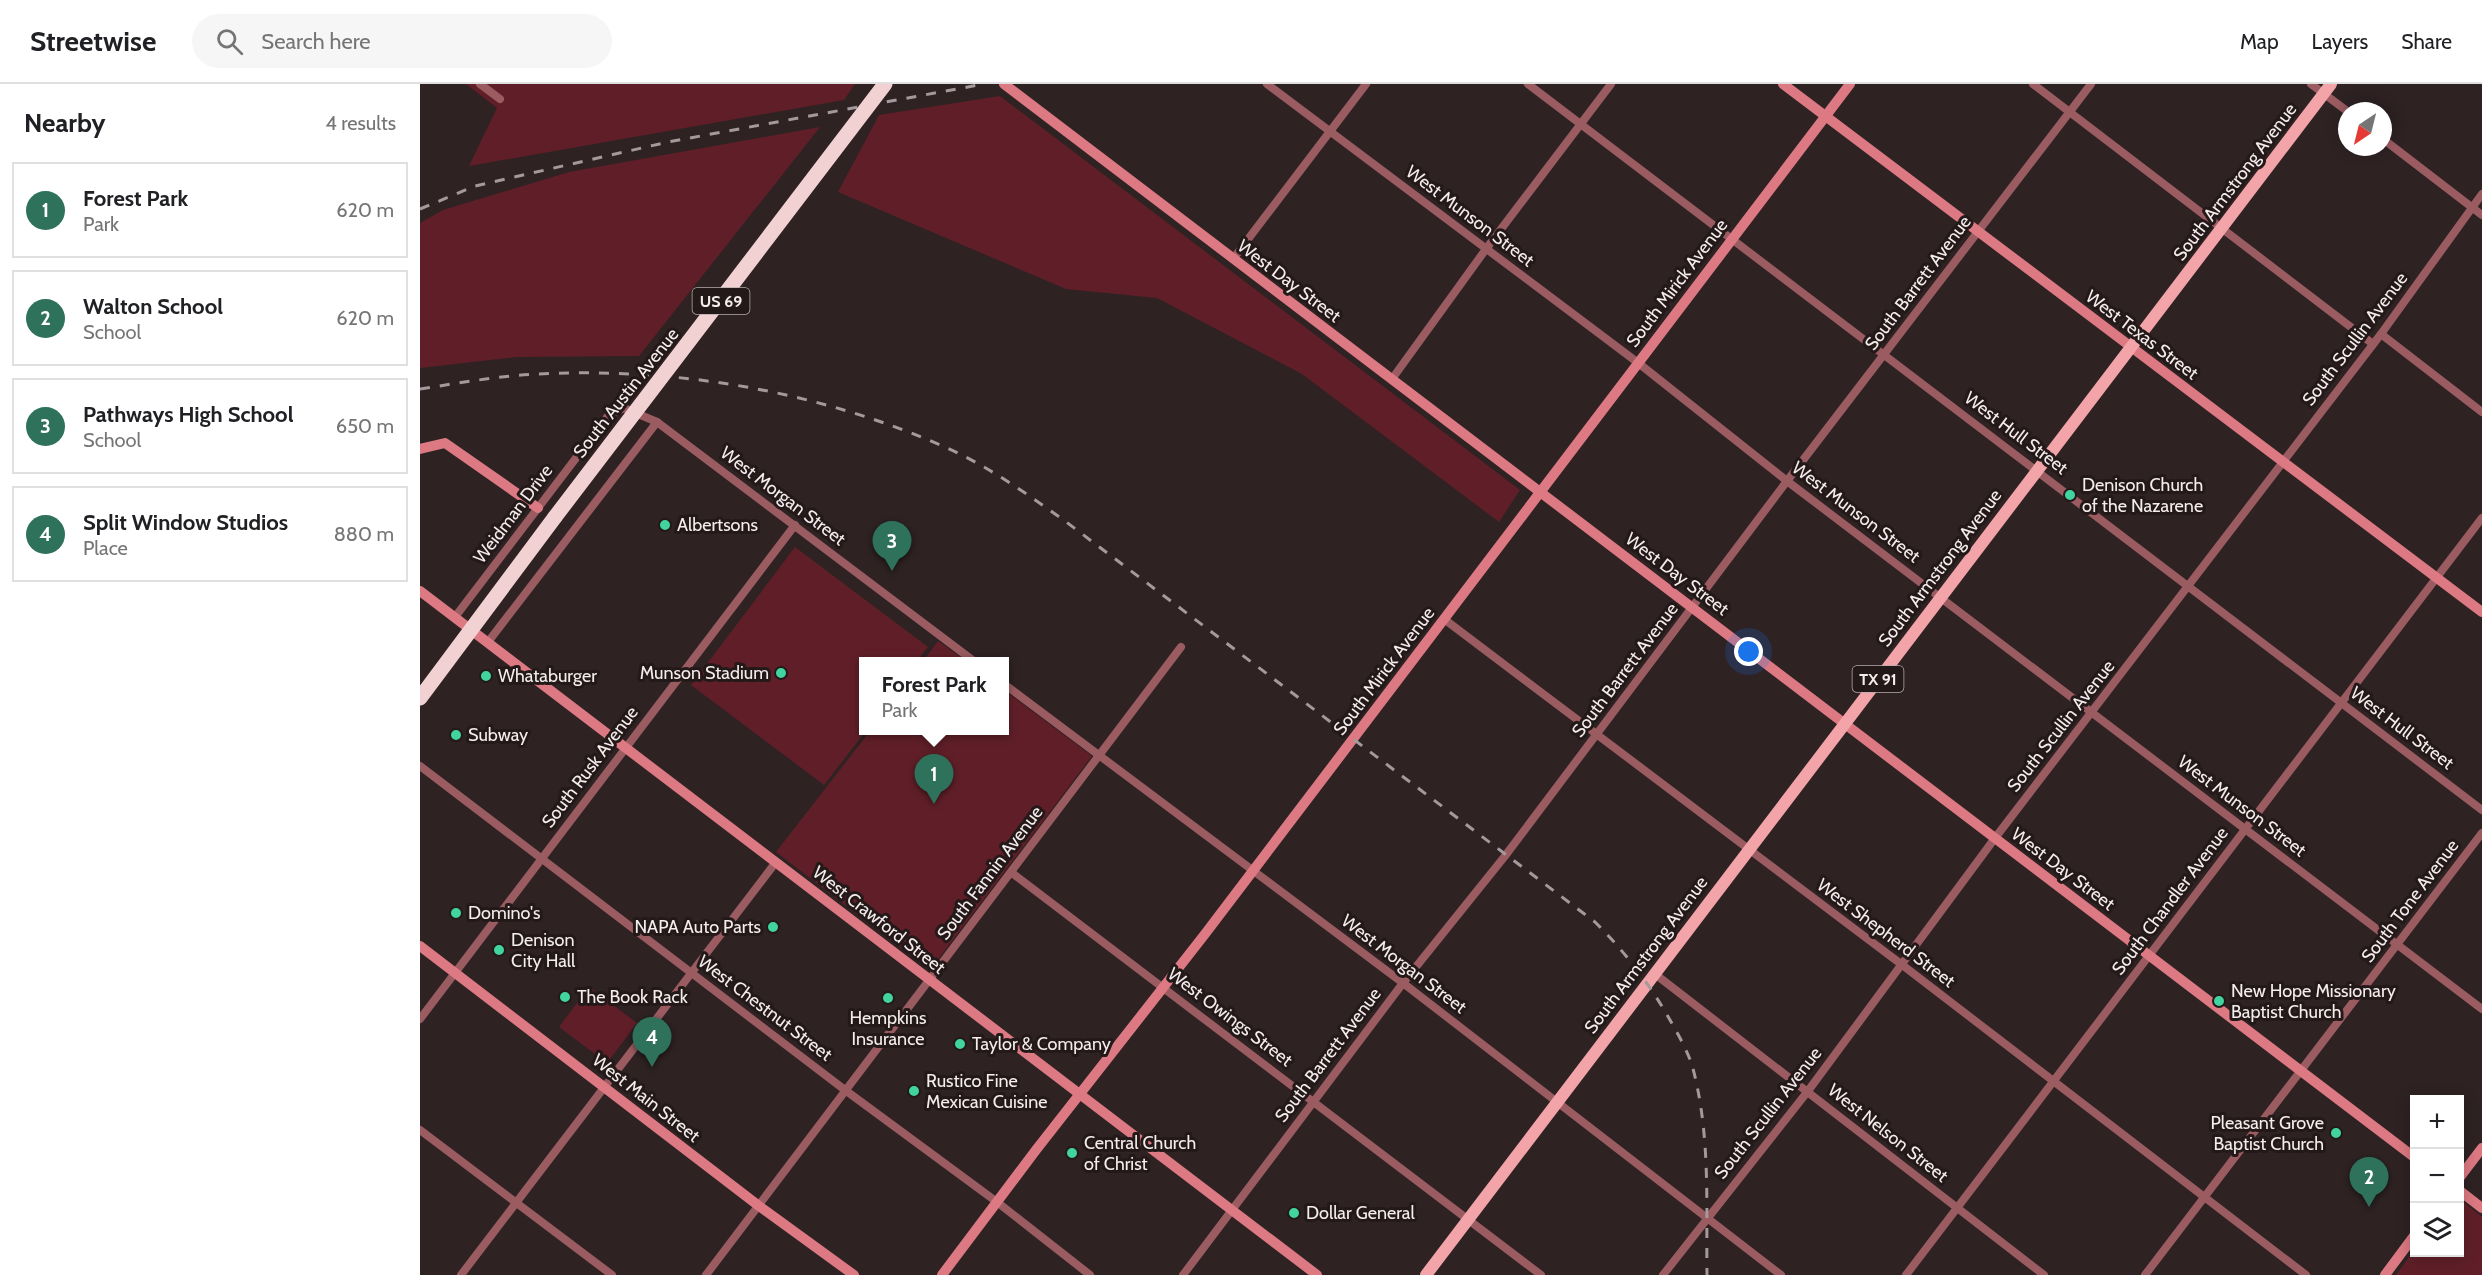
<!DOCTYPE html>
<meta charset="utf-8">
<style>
:root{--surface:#fff;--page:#f6f6f6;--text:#202124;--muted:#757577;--line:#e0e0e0;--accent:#2f725c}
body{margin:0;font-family:Cabin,sans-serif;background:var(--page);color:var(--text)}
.controls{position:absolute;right:18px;bottom:18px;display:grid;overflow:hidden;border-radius:0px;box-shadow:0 3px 15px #0003}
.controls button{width:54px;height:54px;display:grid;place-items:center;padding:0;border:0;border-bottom:2px solid var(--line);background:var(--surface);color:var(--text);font:30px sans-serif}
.compass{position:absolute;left:1918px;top:18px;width:54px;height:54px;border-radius:50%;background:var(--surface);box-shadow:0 3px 15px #0003;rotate:215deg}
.you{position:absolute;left:1329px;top:568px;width:21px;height:21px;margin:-15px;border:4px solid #fff;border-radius:50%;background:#1a73e8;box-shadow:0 0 0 9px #1a73e833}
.badge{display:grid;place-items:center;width:39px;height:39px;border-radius:50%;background:var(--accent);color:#fff;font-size:20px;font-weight:700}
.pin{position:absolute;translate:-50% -50px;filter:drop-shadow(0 2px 3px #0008)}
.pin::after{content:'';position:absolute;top:32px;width:21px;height:18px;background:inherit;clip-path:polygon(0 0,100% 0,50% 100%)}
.popup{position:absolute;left:439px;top:573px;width:150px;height:78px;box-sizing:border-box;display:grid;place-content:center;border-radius:0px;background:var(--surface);filter:drop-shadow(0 2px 4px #0005);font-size:20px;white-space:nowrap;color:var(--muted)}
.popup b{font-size:22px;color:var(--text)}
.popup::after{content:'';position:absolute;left:50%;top:100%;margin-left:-12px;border:12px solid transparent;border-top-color:var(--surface)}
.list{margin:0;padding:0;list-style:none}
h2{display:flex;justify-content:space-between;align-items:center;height:78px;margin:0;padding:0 24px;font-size:26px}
h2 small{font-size:20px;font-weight:400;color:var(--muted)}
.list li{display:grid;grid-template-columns:39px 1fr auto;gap:18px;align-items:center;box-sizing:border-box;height:96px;margin:0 12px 12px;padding:0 12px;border:2px solid var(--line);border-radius:0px}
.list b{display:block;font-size:22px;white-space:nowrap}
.list p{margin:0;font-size:20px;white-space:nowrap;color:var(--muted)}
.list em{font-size:20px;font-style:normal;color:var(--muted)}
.icon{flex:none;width:33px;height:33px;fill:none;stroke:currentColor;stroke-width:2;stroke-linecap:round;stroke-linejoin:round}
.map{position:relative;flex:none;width:2062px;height:1191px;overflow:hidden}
header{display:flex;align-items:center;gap:36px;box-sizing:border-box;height:84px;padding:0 30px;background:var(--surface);border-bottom:2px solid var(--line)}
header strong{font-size:28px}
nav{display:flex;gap:33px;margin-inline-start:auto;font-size:21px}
.search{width:420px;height:54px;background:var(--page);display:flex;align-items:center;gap:15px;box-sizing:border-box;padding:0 21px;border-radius:33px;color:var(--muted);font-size:22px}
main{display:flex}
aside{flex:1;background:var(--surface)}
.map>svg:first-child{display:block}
</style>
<header>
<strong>Streetwise</strong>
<div class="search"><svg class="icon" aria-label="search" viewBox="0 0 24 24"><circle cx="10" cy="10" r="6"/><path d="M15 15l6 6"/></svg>Search here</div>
<nav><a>Map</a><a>Layers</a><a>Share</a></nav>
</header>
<main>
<aside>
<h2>Nearby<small>4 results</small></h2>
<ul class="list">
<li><span class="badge">1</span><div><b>Forest Park</b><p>Park</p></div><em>620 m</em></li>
<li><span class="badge">2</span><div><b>Walton School</b><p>School</p></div><em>620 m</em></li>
<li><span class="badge">3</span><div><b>Pathways High School</b><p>School</p></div><em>650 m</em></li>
<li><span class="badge">4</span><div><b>Split Window Studios</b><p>Place</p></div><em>880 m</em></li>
</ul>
</aside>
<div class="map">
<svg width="2062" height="1191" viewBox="0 0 2062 1191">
<rect width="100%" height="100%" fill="#2e2223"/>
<g fill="#601f28">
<path d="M46,0H435L424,16L49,82L77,24Z"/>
<path d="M580,12L1100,406L1079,438L882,290L737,214L646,205L418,108L459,31Z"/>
<path d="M400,43L219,272L97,273L0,284V139L23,126L149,88Z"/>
<path d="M375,463L508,563L497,577L444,578V646L446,647L404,701L271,601Z"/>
<path d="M518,557L546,577H503Z"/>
<path d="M585,607L672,672L510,886L356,768L450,647L584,646Z"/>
<path d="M169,903L217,939L187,979L139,943Z"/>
<path d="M2040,1115L2062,1133V1191H1976L1994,1166V1168H2040Z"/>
</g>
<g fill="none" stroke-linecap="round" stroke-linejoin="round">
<g stroke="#9b5c61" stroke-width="8">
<path d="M60,0L80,15"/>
<path d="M847,0L1217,278L1367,397L2062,925"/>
<path d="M1108,0L2062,726"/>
<path d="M1613,0L1953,260"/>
<path d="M1891,0L1927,27"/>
<path d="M1963,55L2062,131"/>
<path d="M813,175L946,0"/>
<path d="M1961,250L2062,328"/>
<path d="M972,295L1066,165L1191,0"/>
<path d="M35,533L188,332L204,324L237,338L555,578"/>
<path d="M1024,535L1481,880L1886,1191"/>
<path d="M68,558L237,338"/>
<path d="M584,600L983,899L1361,1191"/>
<path d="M0,682L425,1006L577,1118L670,1191"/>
<path d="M592,789L1121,1191"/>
<path d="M1235,890L1624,1191"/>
<path d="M0,935L375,441"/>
<path d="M0,1046L192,1191"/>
<path d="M41,1191L356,778"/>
<path d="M286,1191L761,563"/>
<path d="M763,1191L983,899L1085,772L1367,397L1671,0"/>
<path d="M1243,1191L1388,1007L1575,754L1961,250L2062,110"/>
<path d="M1486,1191L2062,434"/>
<path d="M1725,1191L2062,749"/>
</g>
<g stroke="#dd7982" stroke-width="10">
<path d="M584,0L1994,1073"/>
<path d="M1363,0L2062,528"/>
<path d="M0,365L25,359L118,424"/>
<path d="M0,507L897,1191"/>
<path d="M0,862L339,1122L434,1191"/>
<path d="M2040,1093L2062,1064"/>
<path d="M2040,1107L2062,1124"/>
<path d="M522,1191L616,1066L785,850L1430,0"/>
<path d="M1965,1191L1994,1152"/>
</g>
<path stroke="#f2a4a8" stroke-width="12" d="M1006,1191L1911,0"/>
<path stroke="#f2d1d2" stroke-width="15" d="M0,614L135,433"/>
<g stroke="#a49a9b" stroke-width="3" stroke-dasharray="10 10" stroke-linecap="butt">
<path d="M0,125L55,102L248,58L564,0"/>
<path d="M0,305C39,299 78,292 117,290C256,283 398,307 525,363C568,382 607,410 645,437L1175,838C1205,868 1229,899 1250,936C1258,950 1267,966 1272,981C1291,1050 1286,1121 1287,1191"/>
</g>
<path stroke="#f2d1d2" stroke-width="15" d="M135,433L465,0"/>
</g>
<g fill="#41d4a1" stroke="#241919" stroke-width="2">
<circle cx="1650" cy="411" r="6"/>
<circle cx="245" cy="441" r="6"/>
<circle cx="361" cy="589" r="6"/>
<circle cx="66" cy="592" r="6"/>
<circle cx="36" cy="651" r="6"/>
<circle cx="36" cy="829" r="6"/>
<circle cx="353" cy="843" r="6"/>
<circle cx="79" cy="866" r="6"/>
<circle cx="145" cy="913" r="6"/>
<circle cx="468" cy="914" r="6"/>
<circle cx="1799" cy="917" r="6"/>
<circle cx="540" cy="960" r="6"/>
<circle cx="494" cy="1007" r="6"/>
<circle cx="1916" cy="1049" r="6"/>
<circle cx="652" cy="1069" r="6"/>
<circle cx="874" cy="1129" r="6"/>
</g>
<g text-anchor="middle" stroke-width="6" stroke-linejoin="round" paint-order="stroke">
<g fill="#241919" stroke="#b6adad" stroke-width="1.5">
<rect x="272.5" y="204" width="57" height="26" rx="4.5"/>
<rect x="1432.5" y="582" width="51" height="26" rx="4.5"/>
</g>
<g font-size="16" font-weight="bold" fill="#f5eced">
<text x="301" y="223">US 69</text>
<text x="1458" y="601">TX 91</text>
</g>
<g font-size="18" fill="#f5eced" stroke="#241919">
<text transform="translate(1815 98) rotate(-53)" y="6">South Armstrong Avenue</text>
<text transform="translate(1050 132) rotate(37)" y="6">West Munson Street</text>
<text transform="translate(869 197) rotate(37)" y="6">West Day Street</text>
<text transform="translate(1257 199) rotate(-53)" y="6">South Mirick Avenue</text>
<text transform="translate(1498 199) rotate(-53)" y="6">South Barrett Avenue</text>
<text transform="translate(1722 251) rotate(37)" y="6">West Texas Street</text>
<text transform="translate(1935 255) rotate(-53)" y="6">South Scullin Avenue</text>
<text transform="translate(206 309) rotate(-52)" y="6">South Austin Avenue</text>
<text transform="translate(1596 349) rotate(37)" y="6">West Hull Street</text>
<text transform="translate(363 412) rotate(37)" y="6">West Morgan Street</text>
<text transform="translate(1436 428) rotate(37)" y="6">West Munson Street</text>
<text transform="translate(93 430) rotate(-53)" y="6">Weidman Drive</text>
<text transform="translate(1520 484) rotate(-53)" y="6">South Armstrong Avenue</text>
<text transform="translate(1257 490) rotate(37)" y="6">West Day Street</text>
<text transform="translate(1205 586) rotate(-53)" y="6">South Barrett Avenue</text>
<text transform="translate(964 587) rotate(-53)" y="6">South Mirick Avenue</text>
<text transform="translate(1641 642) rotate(-52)" y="6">South Scullin Avenue</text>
<text transform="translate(1982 644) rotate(37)" y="6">West Hull Street</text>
<text transform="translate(170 683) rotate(-53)" y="6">South Rusk Avenue</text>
<text transform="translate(1822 722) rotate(37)" y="6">West Munson Street</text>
<text transform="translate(1643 785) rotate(37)" y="6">West Day Street</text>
<text transform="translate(570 789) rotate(-53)" y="6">South Fannin Avenue</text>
<text transform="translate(1750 817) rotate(-53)" y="6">South Chandler Avenue</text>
<text transform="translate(1990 817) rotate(-53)" y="6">South Tone Avenue</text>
<text transform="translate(459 836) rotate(38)" y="6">West Crawford Street</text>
<text transform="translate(1466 849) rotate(37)" y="6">West Shepherd Street</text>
<text transform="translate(1226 871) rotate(-53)" y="6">South Armstrong Avenue</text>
<text transform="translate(984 880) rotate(37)" y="6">West Morgan Street</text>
<text transform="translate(345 924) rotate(37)" y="6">West Chestnut Street</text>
<text transform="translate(810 933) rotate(37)" y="6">West Owings Street</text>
<text transform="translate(908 971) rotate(-53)" y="6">South Barrett Avenue</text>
<text transform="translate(226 1014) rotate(38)" y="6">West Main Street</text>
<text transform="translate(1348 1029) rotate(-52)" y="6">South Scullin Avenue</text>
<text transform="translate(1468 1049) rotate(38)" y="6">West Nelson Street</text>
</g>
<g font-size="18" fill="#f5eced" stroke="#241919" text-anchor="start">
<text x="1662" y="407">Denison Church<tspan x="1662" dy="21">of the Nazarene</tspan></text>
<text x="257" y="447">Albertsons</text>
<text x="349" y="595" text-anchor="end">Munson Stadium</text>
<text x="78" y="598">Whataburger</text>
<text x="48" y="657">Subway</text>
<text x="48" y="835">Domino's</text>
<text x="341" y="849" text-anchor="end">NAPA Auto Parts</text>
<text x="91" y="862">Denison<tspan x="91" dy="21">City Hall</tspan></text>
<text x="1811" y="913">New Hope Missionary<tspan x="1811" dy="21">Baptist Church</tspan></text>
<text x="157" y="919">The Book Rack</text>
<text x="468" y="940" text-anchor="middle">Hempkins<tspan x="468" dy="21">Insurance</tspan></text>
<text x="552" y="966">Taylor &amp; Company</text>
<text x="506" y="1003">Rustico Fine<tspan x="506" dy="21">Mexican Cuisine</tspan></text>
<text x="1904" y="1045" text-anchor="end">Pleasant Grove<tspan x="1904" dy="21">Baptist Church</tspan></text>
<text x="664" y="1065">Central Church<tspan x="664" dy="21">of Christ</tspan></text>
<text x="886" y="1135">Dollar General</text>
</g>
</g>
</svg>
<div class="controls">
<button>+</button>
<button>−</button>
<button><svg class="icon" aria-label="layers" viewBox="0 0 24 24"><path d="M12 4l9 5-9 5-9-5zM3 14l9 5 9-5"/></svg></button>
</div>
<svg class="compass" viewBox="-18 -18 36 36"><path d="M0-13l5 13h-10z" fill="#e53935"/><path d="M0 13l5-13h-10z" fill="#757577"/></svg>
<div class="you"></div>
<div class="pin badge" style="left:514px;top:720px">1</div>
<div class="popup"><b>Forest Park</b>Park</div>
<div class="pin badge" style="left:1949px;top:1123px">2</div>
<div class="pin badge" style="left:472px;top:487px">3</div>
<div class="pin badge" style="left:232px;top:983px">4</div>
</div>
</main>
